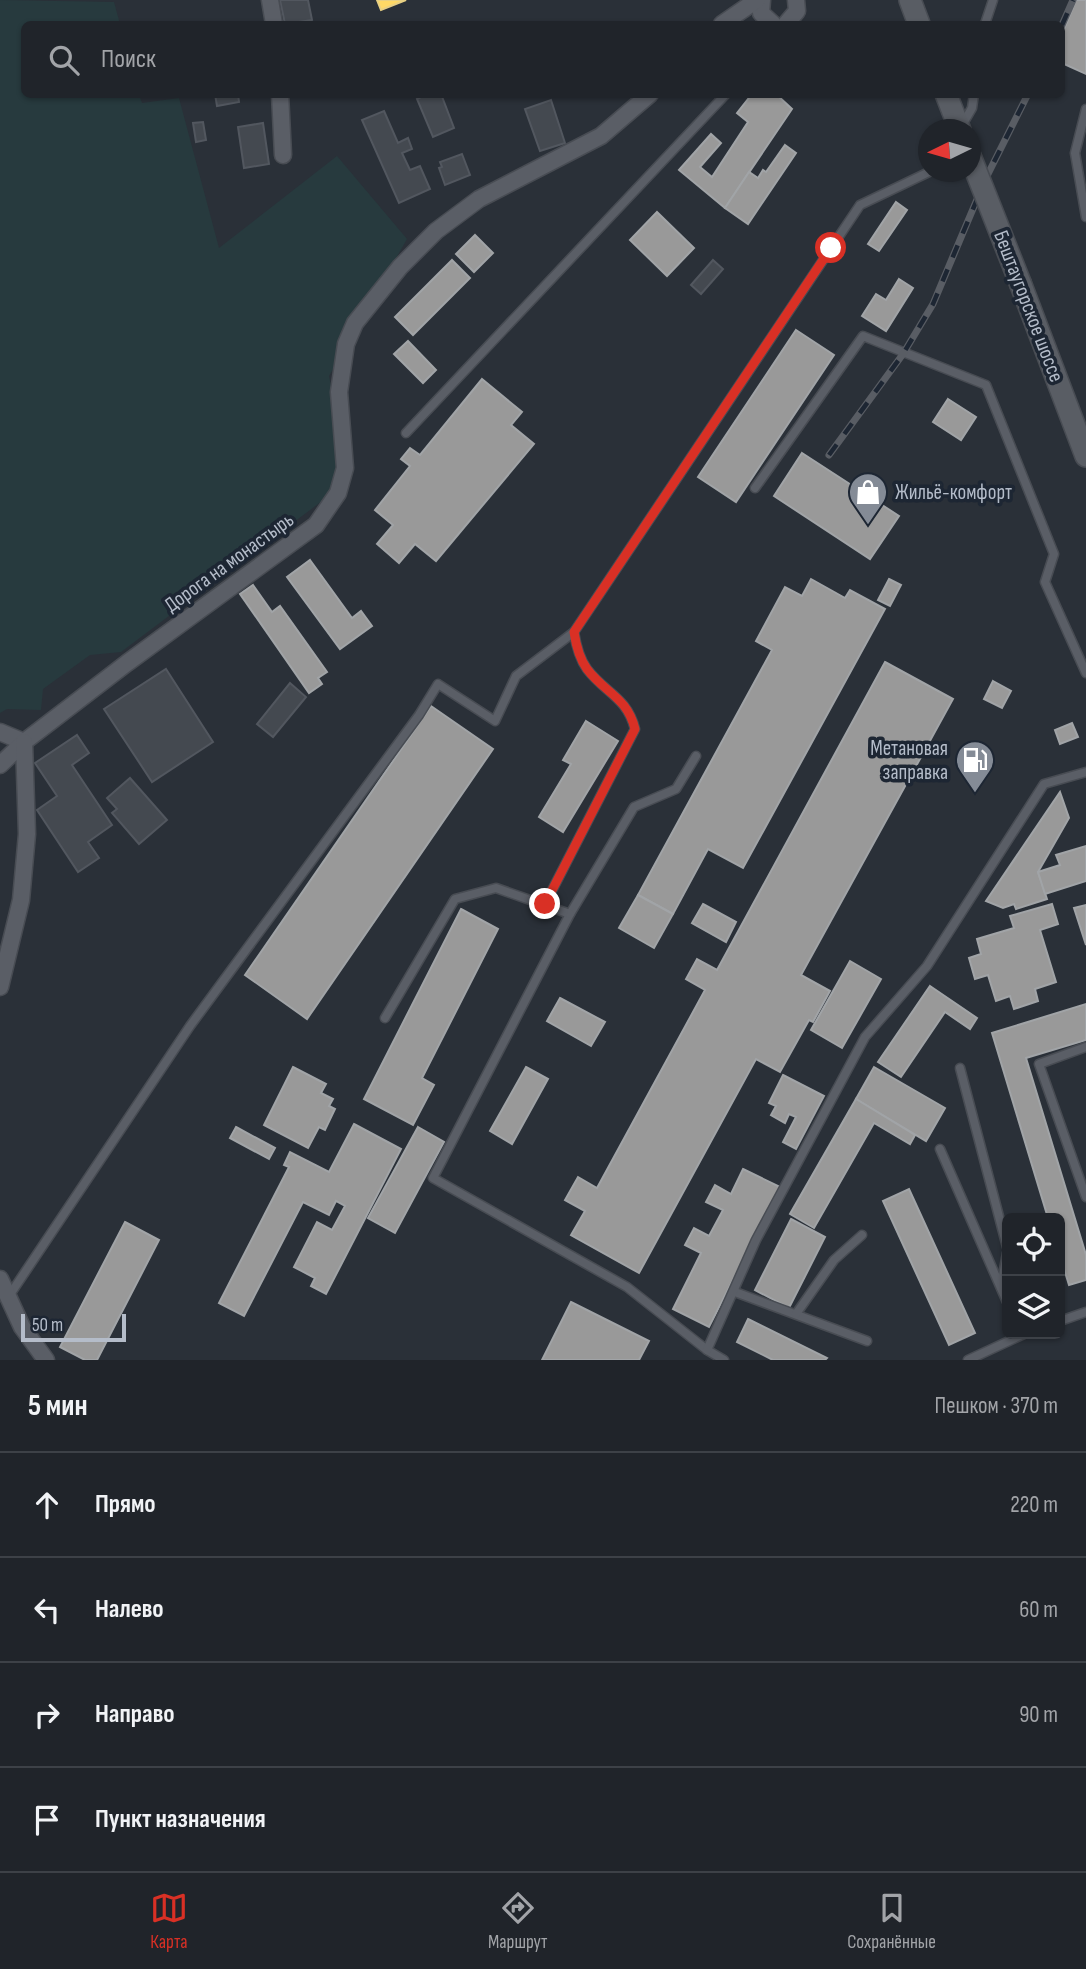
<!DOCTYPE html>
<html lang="ru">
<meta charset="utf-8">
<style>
:root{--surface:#20242a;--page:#282c32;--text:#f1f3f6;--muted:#a2a4a8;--line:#3d4147;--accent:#d93025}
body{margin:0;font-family:"Sofia Sans Condensed",sans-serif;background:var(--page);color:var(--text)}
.controls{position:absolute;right:21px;bottom:21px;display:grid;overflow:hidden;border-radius:10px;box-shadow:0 2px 5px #0004}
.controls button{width:63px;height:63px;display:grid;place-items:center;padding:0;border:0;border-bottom:2px solid var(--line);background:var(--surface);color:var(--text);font:35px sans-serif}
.compass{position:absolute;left:918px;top:119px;width:63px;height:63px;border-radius:50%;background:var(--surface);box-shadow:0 2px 5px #0004;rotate:265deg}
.scale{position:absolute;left:21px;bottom:18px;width:105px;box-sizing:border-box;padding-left:7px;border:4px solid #b4bcc9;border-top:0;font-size:19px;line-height:24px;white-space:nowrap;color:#b4bcc9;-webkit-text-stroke:5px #1d2633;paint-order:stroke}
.stop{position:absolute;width:21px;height:21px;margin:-16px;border:5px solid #d93025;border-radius:50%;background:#fff}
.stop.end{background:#d93025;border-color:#fff;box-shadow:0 2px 7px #0008}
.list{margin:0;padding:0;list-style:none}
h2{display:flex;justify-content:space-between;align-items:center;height:91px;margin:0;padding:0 28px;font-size:30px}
h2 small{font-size:23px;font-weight:400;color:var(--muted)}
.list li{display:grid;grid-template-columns:46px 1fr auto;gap:21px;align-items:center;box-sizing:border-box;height:105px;padding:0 28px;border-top:2px solid var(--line)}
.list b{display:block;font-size:26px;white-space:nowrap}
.list em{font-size:23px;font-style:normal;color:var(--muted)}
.icon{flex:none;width:38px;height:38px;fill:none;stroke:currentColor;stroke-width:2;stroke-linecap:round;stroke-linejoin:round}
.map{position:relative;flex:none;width:1086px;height:1360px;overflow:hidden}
.search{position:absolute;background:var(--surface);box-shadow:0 2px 5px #0004;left:21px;right:21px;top:21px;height:77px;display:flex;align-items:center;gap:18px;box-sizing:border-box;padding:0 24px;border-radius:10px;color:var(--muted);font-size:26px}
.sheet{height:511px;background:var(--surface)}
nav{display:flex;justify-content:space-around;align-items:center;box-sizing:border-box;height:98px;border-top:2px solid var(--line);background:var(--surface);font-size:19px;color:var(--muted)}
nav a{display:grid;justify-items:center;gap:4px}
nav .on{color:var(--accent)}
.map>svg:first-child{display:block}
</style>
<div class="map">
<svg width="1086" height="1360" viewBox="0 0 1086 1360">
<rect width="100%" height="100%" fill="#2a3038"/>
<path fill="#273a3e" d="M0,0L114,2L120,24H24V94L139,95L142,103L179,98L219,248L337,156L407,239L329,376L350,480L121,652L90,655L43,689L41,710L7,709L0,713Z"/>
<path fill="#ffd966" stroke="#e8d084" stroke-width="2" d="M377,0H406L381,10Z"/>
<g fill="#999" stroke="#a1a4a7" stroke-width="2">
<path d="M1076,0H1086V74L1062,63V34Z"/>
<path d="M752,94H776L792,109L725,208L679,170L711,134L721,143L700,167L712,177L748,122L737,113Z"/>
<path d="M785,145L796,153L748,224L725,208L749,172L758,178L763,170L766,172Z"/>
<path d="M896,202L907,210L879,251L868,244Z"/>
<path d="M657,212L694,248L667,276L630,240Z"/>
<path d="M475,235L493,253L474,272L456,254Z"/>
<path d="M452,260L470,278L413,335L395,317Z"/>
<path d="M899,279L913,288L886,331L862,316L876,294L886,300Z"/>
<path d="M796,330L834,355L736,502L698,477Z"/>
<path d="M408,341L436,370L423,383L394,354Z"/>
<path d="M482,379L522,412L511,425L534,444L436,561L415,544L399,563L377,544L393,525L375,510L410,466L401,459L410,448L420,455Z"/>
<path d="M948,399L976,417L961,440L933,422Z"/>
<path d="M802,453L899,516L870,559L774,496Z"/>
<path d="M310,560L352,618L361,611L372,626L340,649L287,577Z"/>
<path d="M811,579L845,598L850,590L885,609L743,868L708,849L673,914L638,895L772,650L756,641L785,587L802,596Z"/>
<path d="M889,579L901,585L890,606L878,600Z"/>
<path d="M253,585L272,612L280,606L327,672L318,678L322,684L309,693L240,594Z"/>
<path d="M885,662L953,699L801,975L830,991L813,1022L809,1020L780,1072L756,1059L639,1273L571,1235L585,1211L565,1200L578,1177L597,1188L705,990L686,979L697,959L717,970Z"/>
<path d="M993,681L1011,691L1002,708L984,699Z"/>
<path d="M431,706L493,749L307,1019L245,975Z"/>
<path d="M586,721L618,741L563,832L539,817L571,764L563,760Z"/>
<path d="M1072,723L1078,737L1060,744L1055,730Z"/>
<path d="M1060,792L1069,818L1038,872L1047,899L1016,909L1014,904L1003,908L986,901Z"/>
<path d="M1086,846V881L1045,894L1038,872L1060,865L1056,855Z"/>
<path d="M638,895L673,914L654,948L619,928Z"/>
<path d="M703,904L736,922L726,942L692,923Z"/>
<path d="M1052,904L1058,924L1040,930L1056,982L1035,989L1038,1001L1014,1009L1010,996L996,1001L988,975L975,979L969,958L981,954L977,939L1014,928L1010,916Z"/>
<path d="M1086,905V945L1074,908Z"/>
<path d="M461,909L498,929L422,1078L434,1085L413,1125L364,1099Z"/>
<path d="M850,961L881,979L842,1048L811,1030Z"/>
<path d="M930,986L977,1018L970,1029L945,1012L901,1077L878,1062Z"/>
<path d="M560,998L605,1022L591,1046L547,1021Z"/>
<path d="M1086,1004V1040L1026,1058L1086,1255V1280L1069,1285L1060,1256V1218H1048L992,1033Z"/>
<path d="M293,1067L326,1084L321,1093L333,1099L329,1106L335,1109L325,1130L319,1127L308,1148L264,1125Z"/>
<path d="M526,1067L548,1079L512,1144L490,1131Z"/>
<path d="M874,1067L945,1108L926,1141L856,1099Z"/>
<path d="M783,1075L824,1096L796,1149L783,1142L796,1117L789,1114L785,1123L771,1115L776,1106L769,1103Z"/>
<path d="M856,1099L915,1135L910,1144L874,1123L814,1228L790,1214Z"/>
<path d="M354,1124L401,1149L326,1294L311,1286L315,1278L294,1267L317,1222L332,1230L345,1206L336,1201L329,1215L303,1202L244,1316L219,1303L289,1167L284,1165L290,1152L329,1172Z"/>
<path d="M236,1127L275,1148L269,1159L230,1138Z"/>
<path d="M418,1127L444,1142L395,1233L368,1218Z"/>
<path d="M743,1169L780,1187L709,1327L673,1309L701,1253L685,1245L694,1228L709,1236L723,1210L706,1202L715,1185L731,1194Z"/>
<path d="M909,1189L975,1333L949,1345L883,1201Z"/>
<path d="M791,1219L825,1237L789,1308L755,1290Z"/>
<path d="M125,1222L159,1240L97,1360H85L60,1347Z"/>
<path d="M571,1302L649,1341L639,1360H542Z"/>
<path d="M748,1319L827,1358L825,1360H773L737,1342Z"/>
</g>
<g fill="#444950" stroke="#52575f" stroke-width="2">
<path d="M280,0H308L312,20L285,24Z"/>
<path d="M215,94H238L239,102L217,106Z"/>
<path d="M427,94H441L454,128L433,137L417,99Z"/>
<path d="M551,100L565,143L540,151L525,109Z"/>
<path d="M384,111L398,143L408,138L412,149L402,153L410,170L420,166L430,189L399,203L362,120Z"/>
<path d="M203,122L206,140L196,142L193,123Z"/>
<path d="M263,123L269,164L244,168L238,127Z"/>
<path d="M462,154L470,175L445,185L439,168L442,167L440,162Z"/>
<path d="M713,260L723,269L701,294L691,285Z"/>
<path d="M166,669L213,742L152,782L104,709Z"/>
<path d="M290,683L306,697L273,737L257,724Z"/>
<path d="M77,735L89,753L72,765L112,825L88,842L99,858L78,872L37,810L57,796L35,763Z"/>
<path d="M130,778L167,820L139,844L112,813L117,809L107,798Z"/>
</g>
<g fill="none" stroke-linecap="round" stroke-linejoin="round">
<defs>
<g id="lane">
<path d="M985,24L993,0"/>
<path d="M1086,109L1075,153L1086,217"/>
<path d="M961,127L972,108L974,94"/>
<path d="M406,433L726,94"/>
<path d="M755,488L863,336L986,385L1054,554L1045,582L1086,673"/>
<path d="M696,756L676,789L634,807L570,914L433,1178L627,1287L707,1350L724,1360"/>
<path d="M545,904L635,729C627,697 605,693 587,669C579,658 576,645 574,632"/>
<path d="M385,1018L455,899L496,888L570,914"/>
<path d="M1086,1047L1039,1064L1086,1197"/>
<path d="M960,1068L1007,1247"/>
<path d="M940,1149L1007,1302"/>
<path d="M1001,1287L1007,1253"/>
<path d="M735,1292L867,1341"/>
<path d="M9,1296L190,1026L419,715L438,684L495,721L516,676L574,632L860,205L929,172"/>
<path d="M796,1314L834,1260L862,1235"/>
<path d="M1060,1321L1086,1312"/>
<path d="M707,1350L756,1240L865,1037L927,966L1044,784L1086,772"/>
<path d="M968,1360L1024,1334"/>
</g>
<g id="street">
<path d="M270,0L274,24"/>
<path d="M762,0L761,13L773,24"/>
<path d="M722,24L757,0"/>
<path d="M786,24L797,11L796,0"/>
<path d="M280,94L283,155"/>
<path d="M0,732L24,742"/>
<path d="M0,765L24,742L127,663L316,525L338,493L345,468L339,392L346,344L355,323L400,267L436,231L479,199L601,136L650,94"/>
<path d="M0,987L21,900L27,834L24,742"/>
<path d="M0,1279L22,1327L46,1360"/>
</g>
<g id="secondary">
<path d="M910,0L919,24"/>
<path d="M946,94L960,130"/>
<path d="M1021,285L1086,456"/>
</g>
</defs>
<use href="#lane" stroke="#484c53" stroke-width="11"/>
<use href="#street" stroke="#484c53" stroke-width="19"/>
<use href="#secondary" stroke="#484c53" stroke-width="24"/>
<use href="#lane" stroke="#5a5e66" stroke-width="8"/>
<use href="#street" stroke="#5a5e66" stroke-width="16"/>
<use href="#secondary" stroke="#595d64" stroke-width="21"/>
<defs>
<g id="rail">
<path d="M1062,25L1073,0"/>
<path d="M829,455L903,354L933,304L986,178L1028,94"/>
</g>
</defs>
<use href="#rail" stroke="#595d64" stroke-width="7"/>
<use href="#rail" stroke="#1d2633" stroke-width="4.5" stroke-dasharray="13" stroke-linecap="butt"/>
<defs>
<path id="secondary-bridge" d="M970,156L1021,285"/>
</defs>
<use href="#secondary-bridge" stroke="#484c53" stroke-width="24" stroke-linecap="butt"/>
<use href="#secondary-bridge" stroke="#595d64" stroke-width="21"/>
</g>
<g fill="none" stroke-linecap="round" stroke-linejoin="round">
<path stroke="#d93025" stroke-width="9" d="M545,904L635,729C627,697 605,693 587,669C579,658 576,645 574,632L831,248"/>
</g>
<defs>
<symbol id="shop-pin" viewBox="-11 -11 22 30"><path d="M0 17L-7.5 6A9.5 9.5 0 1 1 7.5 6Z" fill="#848b96" stroke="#1d2633"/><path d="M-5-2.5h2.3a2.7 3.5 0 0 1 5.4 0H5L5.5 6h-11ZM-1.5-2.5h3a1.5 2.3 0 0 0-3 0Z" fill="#fff"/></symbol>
<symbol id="fuel-pin" viewBox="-11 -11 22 30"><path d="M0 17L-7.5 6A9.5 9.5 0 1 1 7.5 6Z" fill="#848b96" stroke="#1d2633"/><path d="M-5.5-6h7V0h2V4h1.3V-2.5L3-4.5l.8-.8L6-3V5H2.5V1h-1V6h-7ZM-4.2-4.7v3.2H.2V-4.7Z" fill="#fff"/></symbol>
</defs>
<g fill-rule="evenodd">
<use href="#shop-pin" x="846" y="470" width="44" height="60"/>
<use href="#fuel-pin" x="953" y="738" width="44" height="60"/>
</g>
<g text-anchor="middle" stroke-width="7" stroke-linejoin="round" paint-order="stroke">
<g font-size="21" fill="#b4bcc9" stroke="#1d2633">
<text transform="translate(1029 306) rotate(69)" y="7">Бештаугорское шоссе</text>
<text transform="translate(229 562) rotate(-36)" y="7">Дорога на монастырь</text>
</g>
<g font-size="21" fill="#b4bcc9" stroke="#1d2633" text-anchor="start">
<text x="895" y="499">Жильё-комфорт</text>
<text x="948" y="755" text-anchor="end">Метановая<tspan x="948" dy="24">заправка</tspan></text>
</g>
</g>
</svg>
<div class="controls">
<button><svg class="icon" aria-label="locate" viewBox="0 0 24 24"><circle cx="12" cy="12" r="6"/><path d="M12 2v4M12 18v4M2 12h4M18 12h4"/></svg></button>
<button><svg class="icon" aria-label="layers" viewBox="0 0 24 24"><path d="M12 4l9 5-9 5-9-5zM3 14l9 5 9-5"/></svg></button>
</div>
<svg class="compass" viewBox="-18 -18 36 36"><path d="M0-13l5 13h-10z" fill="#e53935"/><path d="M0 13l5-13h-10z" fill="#a2a4a8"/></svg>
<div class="scale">50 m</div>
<div class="stop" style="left:831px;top:248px"></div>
<div class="stop end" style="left:545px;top:904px"></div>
<div class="search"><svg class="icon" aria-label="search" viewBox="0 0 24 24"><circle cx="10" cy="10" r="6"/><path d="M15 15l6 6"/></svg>Поиск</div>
</div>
<section class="sheet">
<h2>5 мин<small>Пешком · 370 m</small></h2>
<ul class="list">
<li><svg class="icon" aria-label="ahead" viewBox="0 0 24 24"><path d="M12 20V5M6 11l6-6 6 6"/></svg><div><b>Прямо</b></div><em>220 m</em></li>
<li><svg class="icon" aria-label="left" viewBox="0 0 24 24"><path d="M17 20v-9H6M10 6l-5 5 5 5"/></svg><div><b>Налево</b></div><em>60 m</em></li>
<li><svg class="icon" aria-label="right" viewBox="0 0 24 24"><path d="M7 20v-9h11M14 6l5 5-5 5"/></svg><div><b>Направо</b></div><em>90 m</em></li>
<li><svg class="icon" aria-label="arrive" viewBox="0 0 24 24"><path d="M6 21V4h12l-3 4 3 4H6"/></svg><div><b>Пункт назначения</b></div></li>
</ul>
</section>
<nav>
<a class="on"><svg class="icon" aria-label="map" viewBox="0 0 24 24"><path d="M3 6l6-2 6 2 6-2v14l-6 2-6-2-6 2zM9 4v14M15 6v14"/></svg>Карта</a>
<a><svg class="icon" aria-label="directions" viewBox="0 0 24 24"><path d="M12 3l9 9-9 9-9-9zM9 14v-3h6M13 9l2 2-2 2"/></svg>Маршрут</a>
<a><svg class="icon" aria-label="saved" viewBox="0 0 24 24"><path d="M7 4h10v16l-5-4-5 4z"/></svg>Сохранённые</a>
</nav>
